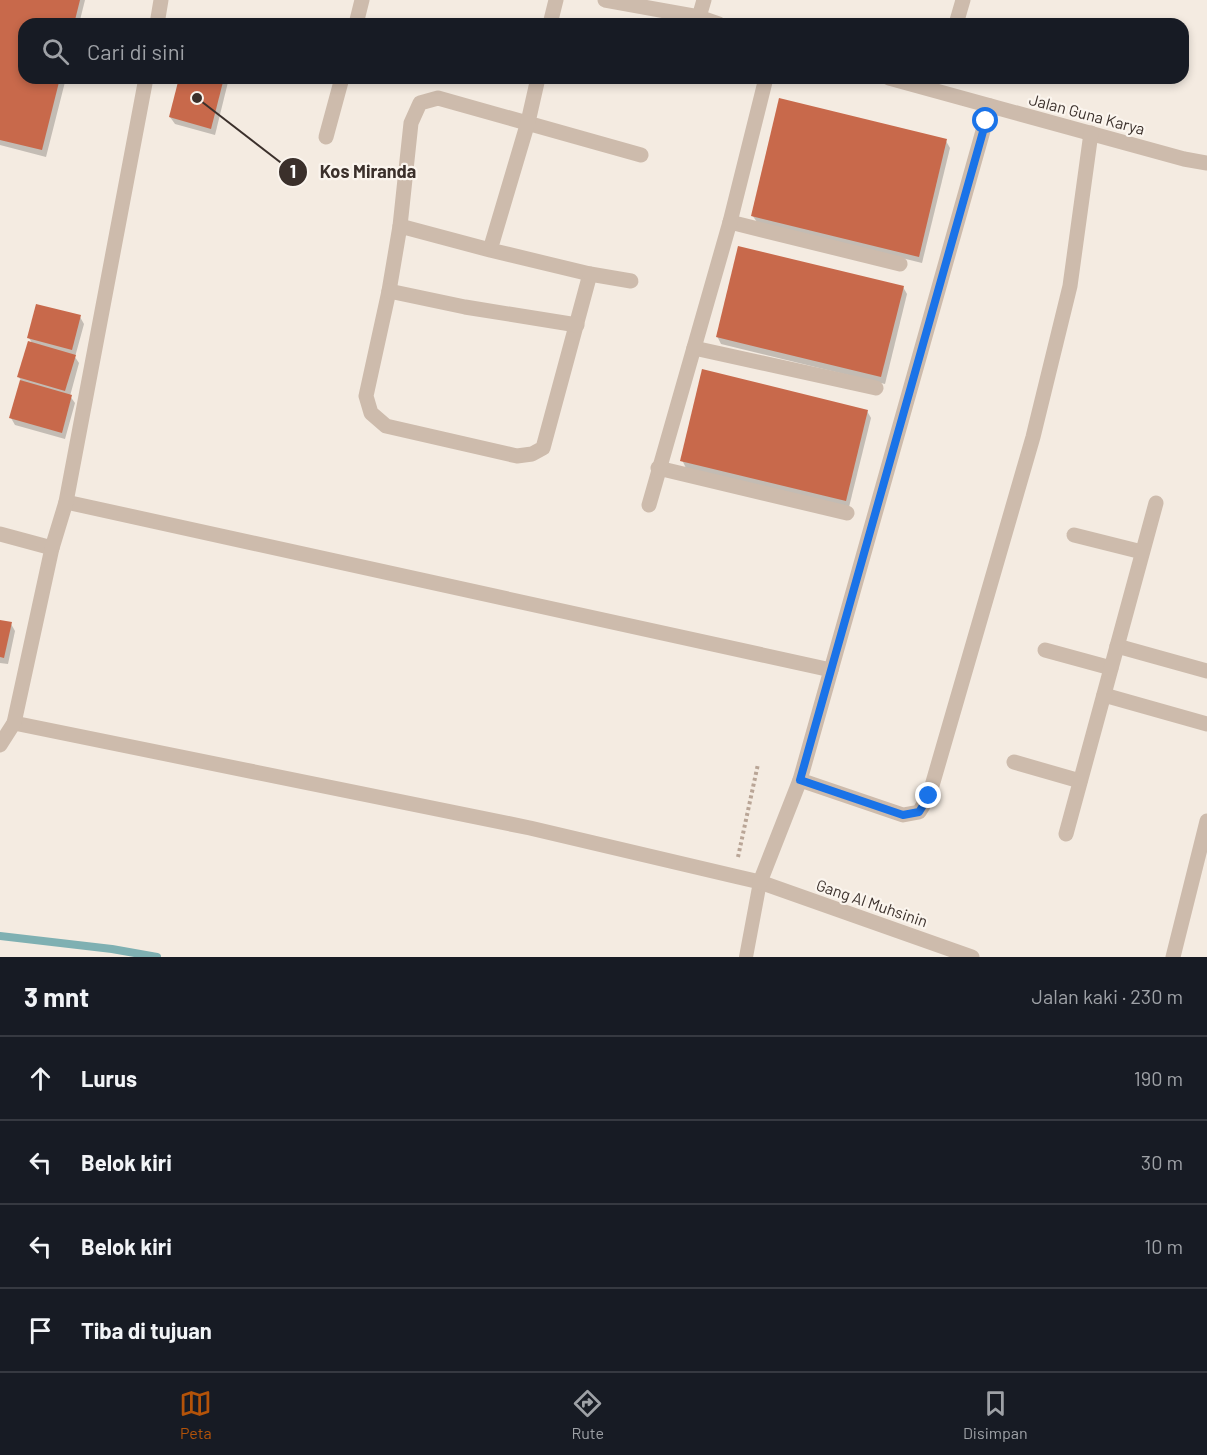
<!DOCTYPE html>
<html lang="id">
<meta charset="utf-8">
<style>
:root{--surface:#171b24;--page:#20242c;--text:#f1f3f6;--muted:#9ea1a6;--line:#363941;--accent:#b45309}
body{margin:0;font-family:Barlow,sans-serif;background:var(--page);color:var(--text)}
.stop{position:absolute;width:18px;height:18px;margin:-14px;border:4px solid #1a73e8;border-radius:50%;background:#fff}
.stop.end{background:#1a73e8;border-color:#fff;box-shadow:0 2px 6px #0008}
.list{margin:0;padding:0;list-style:none}
h2{display:flex;justify-content:space-between;align-items:center;height:78px;margin:0;padding:0 24px;font-size:26px}
h2 small{font-size:20px;font-weight:400;color:var(--muted)}
.list li{display:grid;grid-template-columns:39px 1fr auto;gap:18px;align-items:center;box-sizing:border-box;height:84px;padding:0 24px;border-top:2px solid var(--line)}
.list b{display:block;font-size:22px;white-space:nowrap}
.list em{font-size:20px;font-style:normal;color:var(--muted)}
.icon{flex:none;width:33px;height:33px;fill:none;stroke:currentColor;stroke-width:2;stroke-linecap:round;stroke-linejoin:round}
.map{position:relative;flex:none;width:1207px;height:957px;overflow:hidden}
.search{position:absolute;background:var(--surface);box-shadow:0 3px 9px #0003;left:18px;right:18px;top:18px;height:66px;display:flex;align-items:center;gap:15px;box-sizing:border-box;padding:0 21px;border-radius:18px;color:var(--muted);font-size:22px}
.sheet{height:414px;background:var(--surface)}
nav{display:flex;justify-content:space-around;align-items:center;box-sizing:border-box;height:84px;border-top:2px solid var(--line);background:var(--surface);font-size:16px;color:var(--muted)}
nav a{display:grid;justify-items:center;gap:3px}
nav .on{color:var(--accent)}
.map>svg:first-child{display:block}
</style>
<div class="map">
<svg width="1207" height="957" viewBox="0 0 1207 957">
<rect width="100%" height="100%" fill="#f4ebe1"/>
<g fill="#0003">
<path d="M0,0H85L79,24H24V78H66L46,157L0,145Z"/>
<path d="M181,78H229L215,135L175,124L170,117Z"/>
<path d="M946,141L950,148L922,263L757,222L752,215Z"/>
<path d="M903,287L907,294L885,384L721,344L717,336Z"/>
<path d="M80,317L84,324L75,357L79,363L70,396L75,403L65,439L15,425L11,418L21,381L19,377L32,343L29,338Z"/>
<path d="M867,411L871,418L849,507L686,468L682,460Z"/>
<path d="M0,621L11,624L15,631L8,664L0,663Z"/>
</g>
<g fill="none" stroke-linecap="round" stroke-linejoin="round">
<path stroke="#7fb0b2" stroke-width="8" d="M0,936L112,949L157,957"/>
</g>
<g fill="#c8694b">
<path d="M0,0H80L74,24H24V78H60L42,150L0,140Z"/>
<path d="M179,78H224L211,129L169,117Z"/>
<path d="M779,98L947,139L919,257L751,216Z"/>
<path d="M738,246L904,286L881,377L716,337Z"/>
<path d="M36,304L81,315L72,350L27,338Z"/>
<path d="M28,341L76,355L65,391L17,377Z"/>
<path d="M702,369L868,410L846,501L680,461Z"/>
<path d="M20,380L72,395L62,433L9,418Z"/>
<path d="M0,620L12,622L4,658L0,657Z"/>
</g>
<g fill="none" stroke-linecap="round" stroke-linejoin="round">
<path stroke="#b9a596" stroke-width="4" stroke-dasharray="3 3" stroke-linecap="butt" d="M738,857L758,764"/>
<path stroke="#cdbbac" stroke-width="14" d="M746,957L760,882"/>
<g stroke="#cdbbac" stroke-width="15">
<path d="M605,0L699,17L719,24"/>
<path d="M699,17L704,0"/>
<path d="M157,24L161,0"/>
<path d="M356,24L362,0"/>
<path d="M550,24L556,0"/>
<path d="M956,24L963,0"/>
<path d="M889,78L1184,159L1207,163"/>
<path d="M326,137L342,78"/>
<path d="M730,222L900,264"/>
<path d="M400,226L411,123L420,103L438,98L641,155"/>
<path d="M490,250L590,274L543,448L532,454L517,456L386,426L371,413L366,396L389,291L400,226L490,250L528,122L538,78"/>
<path d="M590,274L631,281"/>
<path d="M389,291L465,307L577,325"/>
<path d="M694,348L876,388"/>
<path d="M658,468L847,513"/>
<path d="M66,502L831,670"/>
<path d="M649,505L730,222L766,78"/>
<path d="M0,534L52,548"/>
<path d="M1074,535L1142,552"/>
<path d="M1117,646L1207,671"/>
<path d="M1045,650L1111,668"/>
<path d="M1104,695L1207,724"/>
<path d="M14,723L530,828L734,876L760,882L972,957"/>
<path d="M0,745L14,723L52,548L66,502L146,78"/>
<path d="M1014,762L1080,781"/>
<path d="M800,780L903,815L919,812L929,796L1033,437L1070,286L1091,133"/>
<path d="M1066,834L1156,503"/>
<path d="M760,882L800,780L990,106"/>
<path d="M1173,957L1207,821"/>
</g>
</g>
<g fill="none" stroke-linecap="round" stroke-linejoin="round">
<path stroke="#1a73e8" stroke-width="8" d="M929,796L919,812L903,815L800,780L986,121"/>
</g>
<g text-anchor="middle" stroke-width="4.5" stroke-linejoin="round" paint-order="stroke">
<g font-size="16" fill="#3b302b" stroke="#fbf5ee">
<text transform="translate(1087 114) rotate(15)" y="6">Jalan Guna Karya</text>
<text transform="translate(872 903) rotate(19)" y="6">Gang Al Muhsinin</text>
</g>
</g>
<path fill="none" stroke="#3b302b" stroke-width="2" d="M197 98L293 172"/>
<g fill="#3b302b" stroke="#fbf5ee" stroke-width="2">
<circle cx="197" cy="98" r="6"/>
<circle cx="293" cy="172" r="15"/>
</g>
<g font-size="18" text-anchor="middle" font-weight="bold" fill="#fff">
<text x="293" y="178">1</text>
</g>
<g font-size="18" text-anchor="middle" font-weight="bold" fill="#3b302b" stroke="#fbf5ee" stroke-width="4.5" stroke-linejoin="round" paint-order="stroke">
<text x="368" y="178">Kos Miranda</text>
</g>
</svg>
<div class="stop" style="left:986px;top:121px"></div>
<div class="stop end" style="left:929px;top:796px"></div>
<div class="search"><svg class="icon" aria-label="search" viewBox="0 0 24 24"><circle cx="10" cy="10" r="6"/><path d="M15 15l6 6"/></svg>Cari di sini</div>
</div>
<section class="sheet">
<h2>3 mnt<small>Jalan kaki · 230 m</small></h2>
<ul class="list">
<li><svg class="icon" aria-label="ahead" viewBox="0 0 24 24"><path d="M12 20V5M6 11l6-6 6 6"/></svg><div><b>Lurus</b></div><em>190 m</em></li>
<li><svg class="icon" aria-label="left" viewBox="0 0 24 24"><path d="M17 20v-9H6M10 6l-5 5 5 5"/></svg><div><b>Belok kiri</b></div><em>30 m</em></li>
<li><svg class="icon" aria-label="left" viewBox="0 0 24 24"><path d="M17 20v-9H6M10 6l-5 5 5 5"/></svg><div><b>Belok kiri</b></div><em>10 m</em></li>
<li><svg class="icon" aria-label="arrive" viewBox="0 0 24 24"><path d="M6 21V4h12l-3 4 3 4H6"/></svg><div><b>Tiba di tujuan</b></div></li>
</ul>
</section>
<nav>
<a class="on"><svg class="icon" aria-label="map" viewBox="0 0 24 24"><path d="M3 6l6-2 6 2 6-2v14l-6 2-6-2-6 2zM9 4v14M15 6v14"/></svg>Peta</a>
<a><svg class="icon" aria-label="directions" viewBox="0 0 24 24"><path d="M12 3l9 9-9 9-9-9zM9 14v-3h6M13 9l2 2-2 2"/></svg>Rute</a>
<a><svg class="icon" aria-label="saved" viewBox="0 0 24 24"><path d="M7 4h10v16l-5-4-5 4z"/></svg>Disimpan</a>
</nav>
